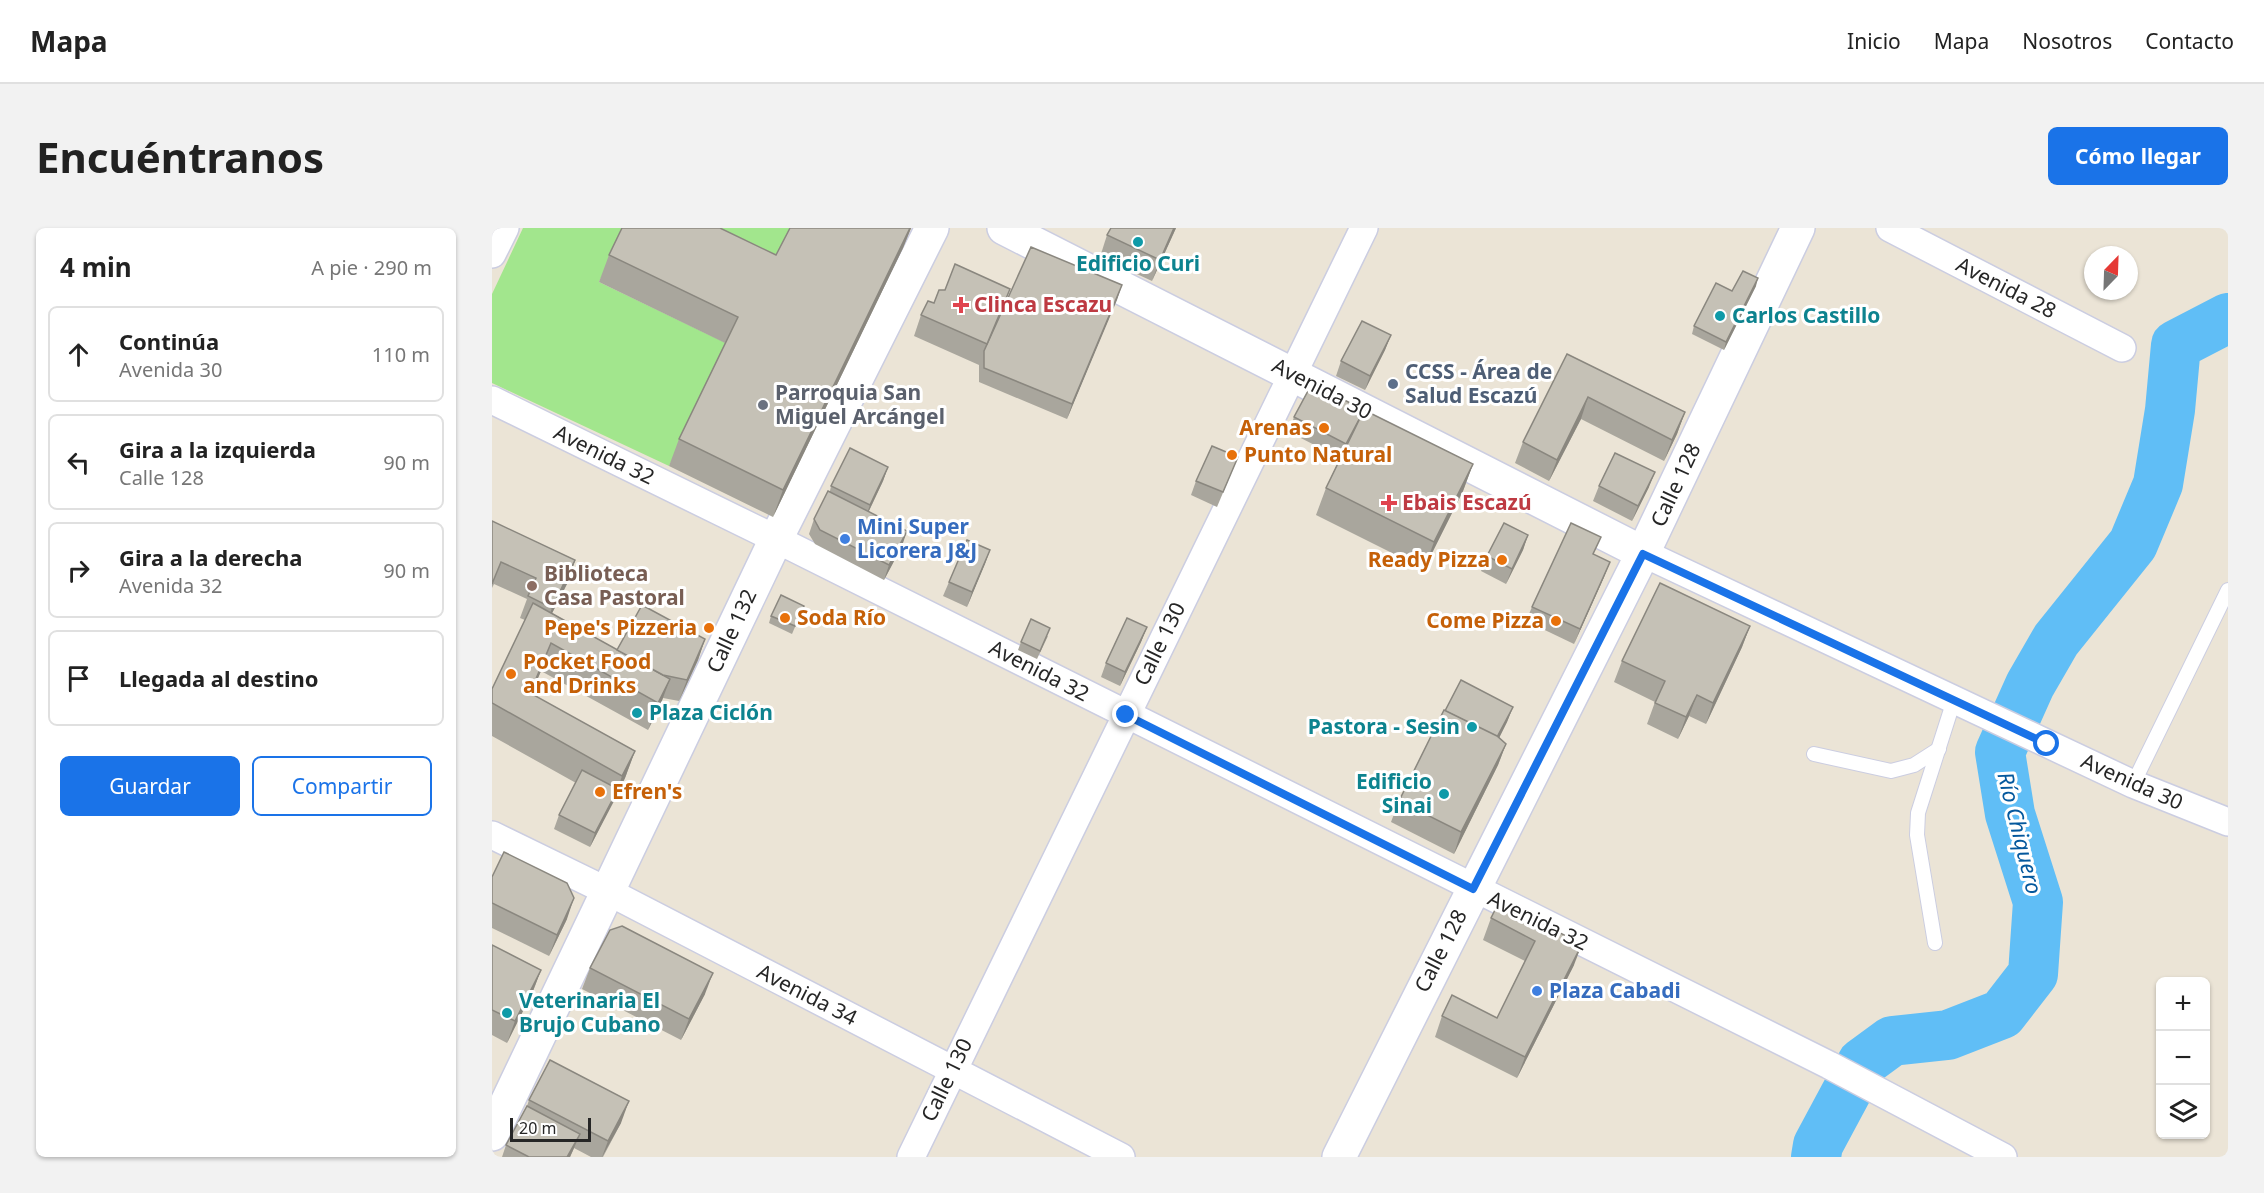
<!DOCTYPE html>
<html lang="es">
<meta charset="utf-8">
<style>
:root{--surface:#fff;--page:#f2f2f2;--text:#222;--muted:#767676;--line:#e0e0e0;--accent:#1a73e8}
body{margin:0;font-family:"Noto Sans",sans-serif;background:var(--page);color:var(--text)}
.controls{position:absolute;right:18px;bottom:18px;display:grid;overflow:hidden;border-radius:9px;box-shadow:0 2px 4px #0004}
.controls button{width:54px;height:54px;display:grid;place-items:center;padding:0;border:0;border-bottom:2px solid var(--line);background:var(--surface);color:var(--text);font:30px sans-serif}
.compass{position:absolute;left:1592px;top:18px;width:54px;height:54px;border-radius:50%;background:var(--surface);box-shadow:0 2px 4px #0004;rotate:23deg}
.scale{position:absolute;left:18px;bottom:15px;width:81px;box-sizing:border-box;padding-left:6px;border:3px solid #262626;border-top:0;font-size:16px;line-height:21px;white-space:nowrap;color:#262626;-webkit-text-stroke:4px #fff;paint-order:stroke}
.stop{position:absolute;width:18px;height:18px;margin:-14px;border:4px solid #1a73e8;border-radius:50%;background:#fff}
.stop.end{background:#1a73e8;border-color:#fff;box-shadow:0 2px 6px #0008}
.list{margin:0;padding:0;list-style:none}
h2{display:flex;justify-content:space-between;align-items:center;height:78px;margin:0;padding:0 24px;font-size:26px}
h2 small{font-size:20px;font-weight:400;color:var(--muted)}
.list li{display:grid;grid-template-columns:39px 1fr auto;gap:18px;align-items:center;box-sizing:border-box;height:96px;margin:0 12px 12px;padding:0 12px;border:2px solid var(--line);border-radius:9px}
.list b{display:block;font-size:22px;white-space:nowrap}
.list p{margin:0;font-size:20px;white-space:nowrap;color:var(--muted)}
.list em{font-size:20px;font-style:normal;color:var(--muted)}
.actions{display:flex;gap:12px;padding:18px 24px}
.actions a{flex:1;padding:14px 0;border:2px solid var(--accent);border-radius:9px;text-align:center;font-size:21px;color:var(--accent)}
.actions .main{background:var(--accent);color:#fff}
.icon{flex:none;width:33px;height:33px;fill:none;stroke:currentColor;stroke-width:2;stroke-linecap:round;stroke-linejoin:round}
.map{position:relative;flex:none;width:1736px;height:929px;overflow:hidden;border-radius:9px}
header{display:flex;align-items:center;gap:36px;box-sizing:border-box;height:84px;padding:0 30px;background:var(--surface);border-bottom:2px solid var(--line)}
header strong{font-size:28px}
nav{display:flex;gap:33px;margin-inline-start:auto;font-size:21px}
.intro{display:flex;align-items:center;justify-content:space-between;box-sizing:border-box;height:144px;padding:0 36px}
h1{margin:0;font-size:42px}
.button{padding:15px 27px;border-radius:9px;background:var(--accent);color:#fff;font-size:21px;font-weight:700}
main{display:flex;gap:36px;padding:0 36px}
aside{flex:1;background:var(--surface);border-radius:9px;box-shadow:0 2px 4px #0004}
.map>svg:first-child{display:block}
</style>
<header>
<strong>Mapa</strong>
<nav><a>Inicio</a><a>Mapa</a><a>Nosotros</a><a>Contacto</a></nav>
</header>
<div class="intro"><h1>Encuéntranos</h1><a class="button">Cómo llegar</a></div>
<main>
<aside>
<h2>4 min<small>A pie · 290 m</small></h2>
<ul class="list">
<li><svg class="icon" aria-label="ahead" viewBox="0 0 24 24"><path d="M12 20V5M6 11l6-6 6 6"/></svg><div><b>Continúa</b><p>Avenida 30</p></div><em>110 m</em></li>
<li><svg class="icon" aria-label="left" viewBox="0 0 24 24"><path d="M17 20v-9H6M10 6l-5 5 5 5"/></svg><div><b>Gira a la izquierda</b><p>Calle 128</p></div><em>90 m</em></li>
<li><svg class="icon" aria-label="right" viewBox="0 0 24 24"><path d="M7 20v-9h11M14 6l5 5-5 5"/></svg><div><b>Gira a la derecha</b><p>Avenida 32</p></div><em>90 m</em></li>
<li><svg class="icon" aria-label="arrive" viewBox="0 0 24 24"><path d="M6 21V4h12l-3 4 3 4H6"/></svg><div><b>Llegada al destino</b></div></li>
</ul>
<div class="actions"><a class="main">Guardar</a><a>Compartir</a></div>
</aside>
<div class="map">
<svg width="1736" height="929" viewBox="0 0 1736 929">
<rect width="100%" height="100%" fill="#ebe4d6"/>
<g fill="#a2e68d">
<path d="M31,0H133L107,54L236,116L177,238L0,155V66Z"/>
<path d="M162,0H301L274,55Z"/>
</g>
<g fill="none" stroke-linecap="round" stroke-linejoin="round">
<path stroke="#60bef6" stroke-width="50" d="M1324,929L1326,917L1370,835L1400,813L1456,807L1510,786L1541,746L1546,674L1518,586L1508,524L1538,457L1564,412L1641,316L1666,256L1678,182L1684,117L1736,90"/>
<defs>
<g id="lane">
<path d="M1322,526L1399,543L1422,537L1447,521"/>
<path d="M1641,556L1736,362"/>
<path d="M1443,715L1425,607L1426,585L1462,472"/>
</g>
<g id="street">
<path d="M1398,0L1630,120"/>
<path d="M0,26L13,0"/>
<path d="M0,172L284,311L1337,837L1511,929"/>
<path d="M1151,325L1641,556L1736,594"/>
<path d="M0,607L117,664L629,929"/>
<path d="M419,929L872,0"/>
</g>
<g id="secondary">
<path d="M512,0L1151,325"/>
<path d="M0,906L284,311L440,0"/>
<path d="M847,929L1151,325L1306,0"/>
</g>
</defs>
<use href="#lane" stroke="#cbcde1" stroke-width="16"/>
<use href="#street" stroke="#cbcde1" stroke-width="30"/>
<use href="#secondary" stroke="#cbcde1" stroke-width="36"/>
<use href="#lane" stroke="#fff" stroke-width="14"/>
<use href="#street" stroke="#fff" stroke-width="27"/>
<use href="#secondary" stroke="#fff" stroke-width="33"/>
</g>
<g fill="#a9a69d">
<path d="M298,0H419L411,20L281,289L177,238L187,211L233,115L107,54L117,27H284Z"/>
<path d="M684,0L660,53L608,29L615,7Z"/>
<path d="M630,57L575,191L487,154V137L422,108L429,87L442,75L509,85Z"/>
<path d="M1264,58L1232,122L1200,106L1202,98L1240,63Z"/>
<path d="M899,107L893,122L873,162L844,148L849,133Z"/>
<path d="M1075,126L1193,184L1185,206L1172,233L1089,191L1057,253L1023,235L1031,214Z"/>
<path d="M872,182L981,236L971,263L932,341L824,287L834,260L848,230L797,204L802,189Z"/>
<path d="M746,229L725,279L699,267L704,253Z"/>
<path d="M396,239L391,253L377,283L410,318L392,352L323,316L317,306L322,291L338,263L339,258Z"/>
<path d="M1107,258L1157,259L1140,293L1101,273Z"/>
<path d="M0,293L83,332L76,354L60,385L125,422L213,411L206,432L187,473L171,470L156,502L49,443L39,466L143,523L133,550L98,619L62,601L67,587L84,555L0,508V461L33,392L28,390L35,371L2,356L0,360Z"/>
<path d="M1036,307L1031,322L1014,356L989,343L995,328Z"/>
<path d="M498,322L475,379L451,368L457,354Z"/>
<path d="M1103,327L1118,334L1112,349L1082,416L1034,393L1040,379Z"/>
<path d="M309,385L300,406L277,395L279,388Z"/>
<path d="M1258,398L1250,419L1214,496L1197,488L1186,511L1155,496L1163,474L1122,454L1130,433Z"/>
<path d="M655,399L649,414L628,458L609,449L614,435Z"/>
<path d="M556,408L545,431L526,422L529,414Z"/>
<path d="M1021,479L1015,494L1007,510L1014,516L1006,537L962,626L899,594L907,573Z"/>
<path d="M0,649L75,691L57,728L0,700Z"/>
<path d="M1007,674L1082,737L1025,850L943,809L950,788L1005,790L1033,733L991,712L999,690Z"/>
<path d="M0,717L49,742L41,763L15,815L0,807Z"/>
<path d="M98,740L213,766L189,812L90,761Z"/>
<path d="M37,872L129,895L111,929H99L82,920L78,929H10L14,917L35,878Z"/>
</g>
<g fill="#8a877f">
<path d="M418,0H419L411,20L281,289L291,262Z"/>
<path d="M682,0H684L660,53L668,32Z"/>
<path d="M1266,50L1264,58L1232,122L1234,114Z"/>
<path d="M630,57L625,72L575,191L580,176Z"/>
<path d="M899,107L893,122L873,162L878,148Z"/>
<path d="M1096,169L1089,191L1057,253L1065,232Z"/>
<path d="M1193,184L1185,206L1172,233L1180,212Z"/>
<path d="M981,236L971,263L932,341L942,314Z"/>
<path d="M396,239L391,253L373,291L378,277Z"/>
<path d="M1163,244L1157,259L1140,293L1146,278Z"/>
<path d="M415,303L410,318L392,352L397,337Z"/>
<path d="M1036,307L1031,322L1014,356L1020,341Z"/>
<path d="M498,322L493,336L475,379L480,364Z"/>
<path d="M83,332L76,354L52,401L60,380Z"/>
<path d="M1118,334L1112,349L1082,416L1088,401Z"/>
<path d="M1258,398L1250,419L1214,496L1221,475Z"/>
<path d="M655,399L649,414L628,458L633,444Z"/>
<path d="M213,411L206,432L187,473L195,452Z"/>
<path d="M59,415L49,443L28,492L38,465Z"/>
<path d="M178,451L168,478L156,502L166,475Z"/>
<path d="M1205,467L1197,488L1186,511L1194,489Z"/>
<path d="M1021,479L1015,494L997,530L1002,515Z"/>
<path d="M1014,516L1006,537L962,626L969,604Z"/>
<path d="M143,523L133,550L121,575L130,548Z"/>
<path d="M126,561L121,575L98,619L103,605Z"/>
<path d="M82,670L75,691L57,728L65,707Z"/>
<path d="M1090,716L1082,737L1025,850L1033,829Z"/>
<path d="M49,742L41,763L15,815L23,793Z"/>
<path d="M221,745L213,766L189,812L197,791Z"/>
<path d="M137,873L129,895L110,929L116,913Z"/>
<path d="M88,906L82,920L78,929H75Z"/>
</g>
<g fill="#c5c1b6" stroke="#8a877f" stroke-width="1.5">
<path d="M130,0H228L284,27L298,0H418L291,262L187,211L246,89L117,27Z"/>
<path d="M619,0H682L668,32L615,7Z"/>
<path d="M539,19L630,57L580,176L492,140V123Z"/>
<path d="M463,36L518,61L495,116L429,87L436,73L442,75L447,62H453Z"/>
<path d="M1251,43L1266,50L1234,114L1202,98L1224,55L1240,63Z"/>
<path d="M870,93L899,107L878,148L849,133Z"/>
<path d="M1075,126L1193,184L1180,212L1096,169L1065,232L1031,214Z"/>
<path d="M829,160L872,182L854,216L802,189L816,163Z"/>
<path d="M872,182L981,236L942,314L834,260Z"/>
<path d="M720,218L746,229L731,264L704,253Z"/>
<path d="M358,220L396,239L378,277L339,258Z"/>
<path d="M1123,225L1163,244L1146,278L1107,258Z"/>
<path d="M336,263L415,303L397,337L328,302L322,291Z"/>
<path d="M0,293L83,332L60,380L36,368L44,350L9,334L0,356Z"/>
<path d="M1012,295L1036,307L1020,341L995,328Z"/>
<path d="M1079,295L1109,309L1101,326L1118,334L1088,401L1040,379Z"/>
<path d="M475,312L498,322L480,364L457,354Z"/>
<path d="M1168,355L1258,398L1221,475L1205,467L1194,489L1163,475L1173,453L1130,433Z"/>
<path d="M289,367L312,378L303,398L279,388Z"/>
<path d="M41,375L178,451L166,475L59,415L38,465L143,523L130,548L0,475V461Z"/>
<path d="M150,377L213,411L195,452L171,447L125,422Z"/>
<path d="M635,390L655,399L633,444L614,435Z"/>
<path d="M539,391L558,400L548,423L529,414Z"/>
<path d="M969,452L1021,479L1005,509L953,483Z"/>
<path d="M952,482L1005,508L1014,516L969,604L907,573Z"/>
<path d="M90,542L126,561L103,605L67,587Z"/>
<path d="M12,624L75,655L82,670L65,707L0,675V649Z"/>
<path d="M1007,674L1090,716L1033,829L950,788L960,767L1005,790L1043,713L999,690Z"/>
<path d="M130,698L221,745L197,791L98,740L118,702Z"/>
<path d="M0,717L49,742L23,793L0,782Z"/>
<path d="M58,832L137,873L116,913L37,872Z"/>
<path d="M35,878L88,906L75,929H37L14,917Z"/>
</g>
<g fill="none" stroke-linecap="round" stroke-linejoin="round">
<path stroke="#1a73e8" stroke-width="8" d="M634,487L981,661L1151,326L1555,516"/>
</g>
<g fill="#0f9aa8" stroke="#fff" stroke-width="2">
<circle cx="646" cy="14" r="6"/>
<circle cx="1228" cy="88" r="6"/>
<circle cx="145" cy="485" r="6"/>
<circle cx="980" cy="499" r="6"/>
<circle cx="952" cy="566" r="6"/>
<circle cx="15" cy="785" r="6"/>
</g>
<g fill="#e0444e" stroke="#fff" stroke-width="2">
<path d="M466 68h6v6h6v6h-6v6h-6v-6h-6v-6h6z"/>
<path d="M894 266h6v6h6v6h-6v6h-6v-6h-6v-6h6z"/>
</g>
<circle fill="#5c6f8a" stroke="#fff" stroke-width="2" cx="901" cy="156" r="6"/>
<circle fill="#6b7280" stroke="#fff" stroke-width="2" cx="271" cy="177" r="6"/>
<g fill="#e8710a" stroke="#fff" stroke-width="2">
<circle cx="832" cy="200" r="6"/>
<circle cx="740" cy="227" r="6"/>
<circle cx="1010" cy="332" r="6"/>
<circle cx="293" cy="390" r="6"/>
<circle cx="1064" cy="393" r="6"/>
<circle cx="217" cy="400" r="6"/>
<circle cx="19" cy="446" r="6"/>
<circle cx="108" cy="564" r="6"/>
</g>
<g fill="#3f7fe0" stroke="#fff" stroke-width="2">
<circle cx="353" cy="311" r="6"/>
<circle cx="1045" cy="763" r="6"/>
</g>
<circle fill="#8d6e63" stroke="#fff" stroke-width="2" cx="40" cy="358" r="6"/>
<g text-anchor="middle" stroke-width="6" stroke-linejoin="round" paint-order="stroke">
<g font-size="21" font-weight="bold" fill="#0d838f" stroke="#fff" text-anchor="start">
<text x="646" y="43" text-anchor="middle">Edificio Curi</text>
<text x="1240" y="95">Carlos Castillo</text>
<text x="157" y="492">Plaza Ciclón</text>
<text x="968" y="506" text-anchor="end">Pastora - Sesin</text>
<text x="940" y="561" text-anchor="end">Edificio<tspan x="940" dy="24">Sinai</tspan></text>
<text x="27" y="780">Veterinaria El<tspan x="27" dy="24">Brujo Cubano</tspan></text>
</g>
<g font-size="21" fill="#262626" stroke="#fff">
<text transform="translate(1514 60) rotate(27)" y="7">Avenida 28</text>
<text transform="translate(830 161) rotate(27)" y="7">Avenida 30</text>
<text transform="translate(112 227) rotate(26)" y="7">Avenida 32</text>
<text transform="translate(1184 257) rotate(-65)" y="7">Calle 128</text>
<text transform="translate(240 403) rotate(-65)" y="7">Calle 132</text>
<text transform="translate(668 416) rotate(-64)" y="7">Calle 130</text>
<text transform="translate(547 443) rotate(27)" y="7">Avenida 32</text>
<text transform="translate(1640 554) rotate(24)" y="7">Avenida 30</text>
<text transform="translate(1046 693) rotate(26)" y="7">Avenida 32</text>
<text transform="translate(949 723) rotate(-63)" y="7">Calle 128</text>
<text transform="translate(315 767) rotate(27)" y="7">Avenida 34</text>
<text transform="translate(455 852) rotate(-64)" y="7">Calle 130</text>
</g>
<g font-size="21" font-weight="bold" fill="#be3a42" stroke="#fff" text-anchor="start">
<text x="482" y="84">Clinca Escazu</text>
<text x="910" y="282">Ebais Escazú</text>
</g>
<g font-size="21" font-weight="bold" fill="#4e5e75" stroke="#fff" text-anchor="start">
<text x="913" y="151">CCSS - Área de<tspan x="913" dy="24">Salud Escazú</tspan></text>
</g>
<g font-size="21" font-weight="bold" fill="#5b616d" stroke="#fff" text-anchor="start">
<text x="283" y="172">Parroquia San<tspan x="283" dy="24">Miguel Arcángel</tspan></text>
</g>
<g font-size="21" font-weight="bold" fill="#c56008" stroke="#fff" text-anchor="end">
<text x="820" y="207">Arenas</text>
<text x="752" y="234" text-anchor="start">Punto Natural</text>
<text x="998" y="339">Ready Pizza</text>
<text x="305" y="397" text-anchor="start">Soda Río</text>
<text x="1052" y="400">Come Pizza</text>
<text x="205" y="407">Pepe's Pizzeria</text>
<text x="31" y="441" text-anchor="start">Pocket Food<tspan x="31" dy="24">and Drinks</tspan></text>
<text x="120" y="571" text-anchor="start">Efren's</text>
</g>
<g font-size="21" font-weight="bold" fill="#366cbe" stroke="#fff" text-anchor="start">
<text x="365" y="306">Mini Super<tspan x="365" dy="24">Licorera J&amp;J</tspan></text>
<text x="1057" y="770">Plaza Cabadi</text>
</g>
<g font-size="21" font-weight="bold" fill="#785e54" stroke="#fff" text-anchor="start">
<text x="52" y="353">Biblioteca<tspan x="52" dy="24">Casa Pastoral</tspan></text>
</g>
<g font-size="22" font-style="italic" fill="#04589d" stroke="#fff">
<text transform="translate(1528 605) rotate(76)" y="8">Río Chiquero</text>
</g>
</g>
</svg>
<div class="controls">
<button>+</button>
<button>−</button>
<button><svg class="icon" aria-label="layers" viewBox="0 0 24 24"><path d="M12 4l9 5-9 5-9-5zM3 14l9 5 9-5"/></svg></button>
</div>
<svg class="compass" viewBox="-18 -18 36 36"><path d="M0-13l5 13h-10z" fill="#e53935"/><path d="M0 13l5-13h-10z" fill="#767676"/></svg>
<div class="scale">20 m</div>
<div class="stop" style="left:1555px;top:516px"></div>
<div class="stop end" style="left:634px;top:487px"></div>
</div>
</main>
